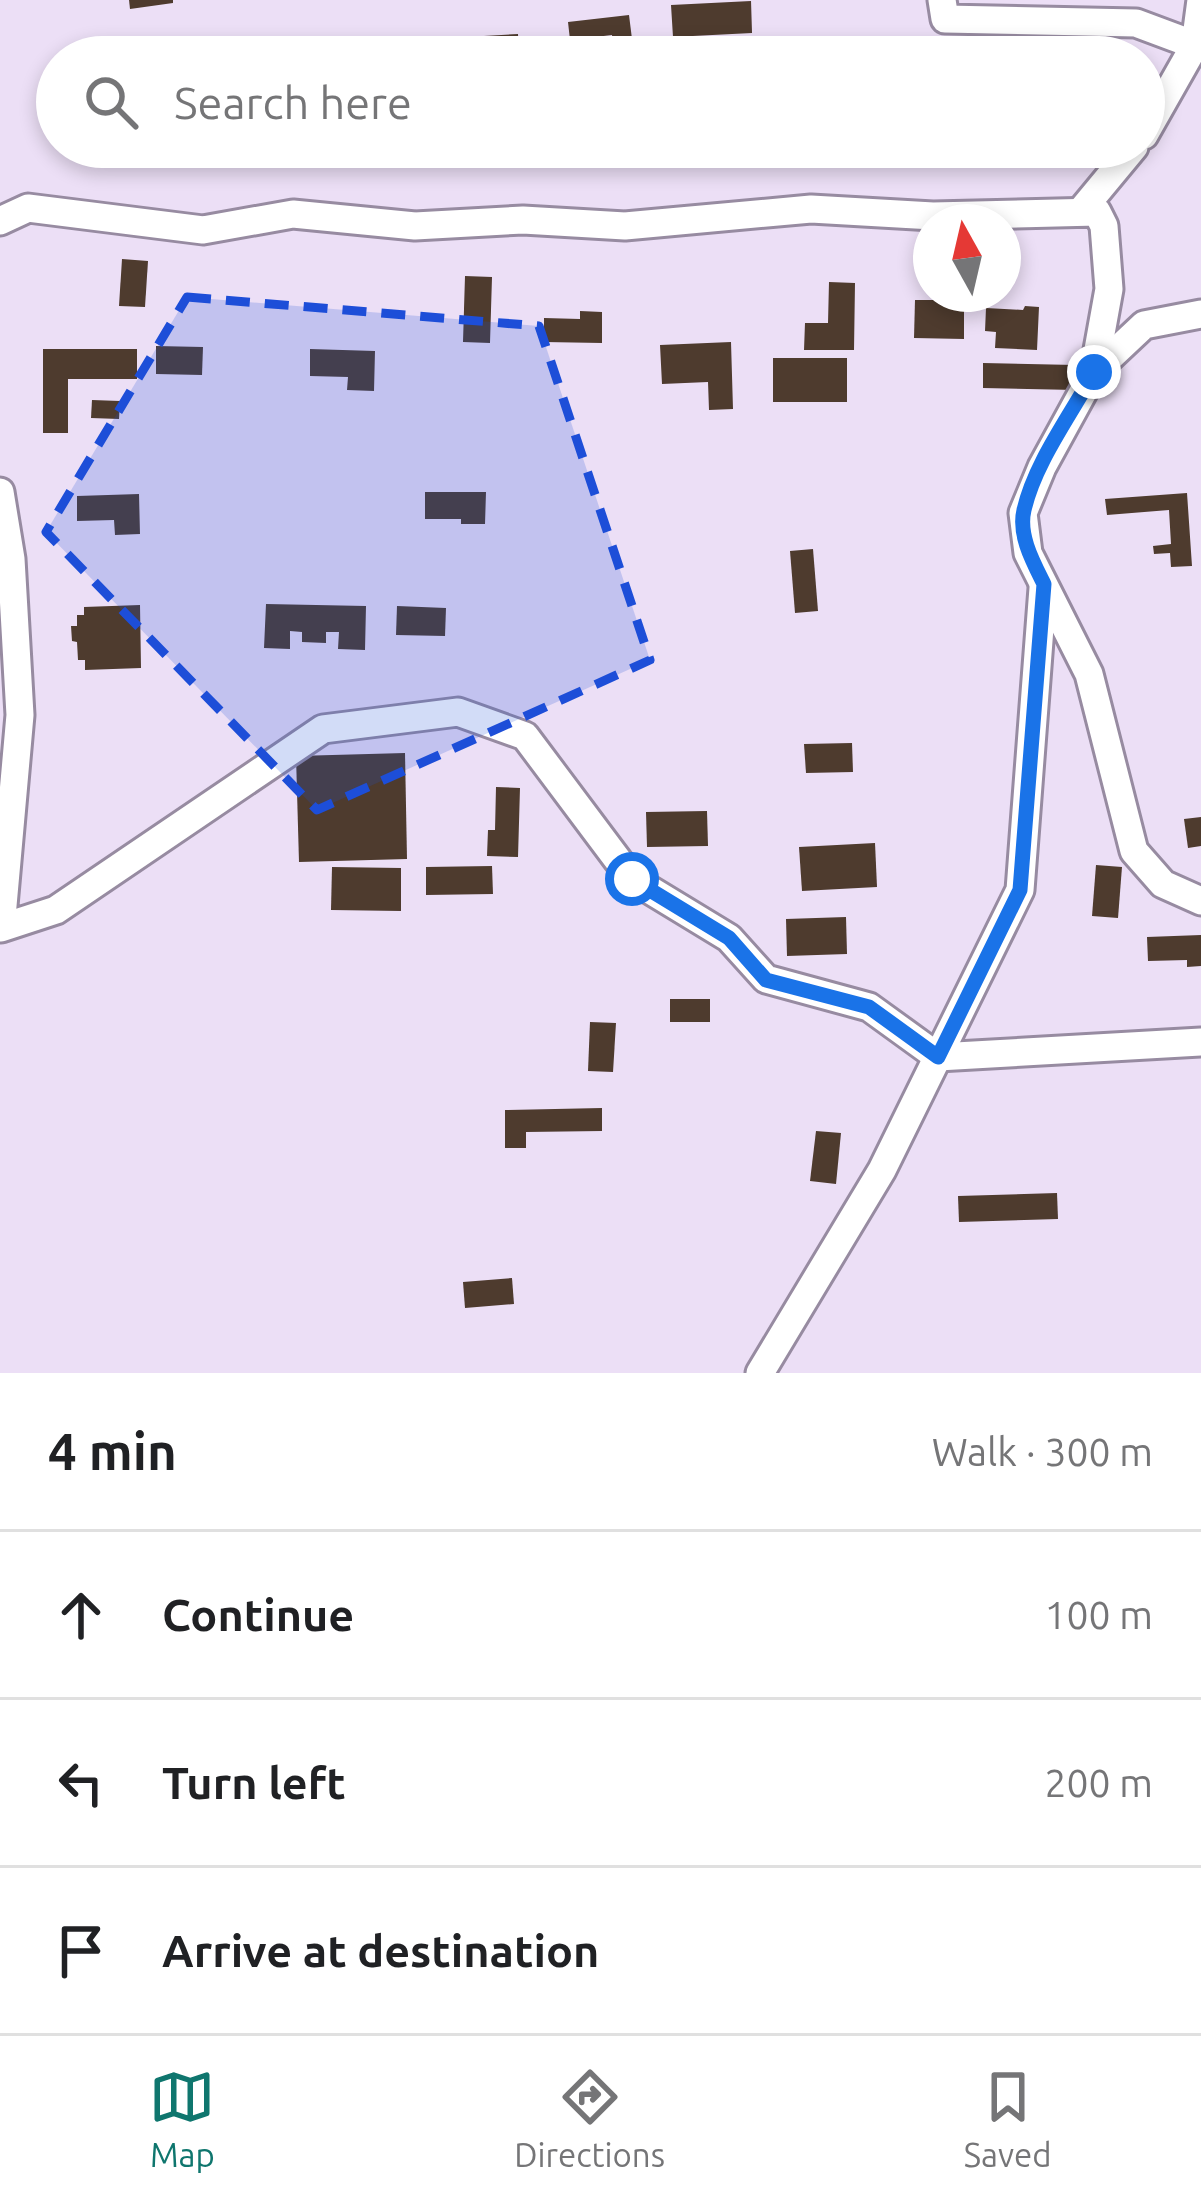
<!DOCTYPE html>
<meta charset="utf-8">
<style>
:root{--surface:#fff;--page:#f6f6f6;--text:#202124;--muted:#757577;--line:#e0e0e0;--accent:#0f766e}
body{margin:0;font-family:Ubuntu,sans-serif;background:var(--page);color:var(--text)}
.compass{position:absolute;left:913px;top:204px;width:108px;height:108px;border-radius:50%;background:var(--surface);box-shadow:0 6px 18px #0003;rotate:352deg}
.stop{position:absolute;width:36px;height:36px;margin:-27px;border:9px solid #1a73e8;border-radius:50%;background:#fff}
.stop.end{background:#1a73e8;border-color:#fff;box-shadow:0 3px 12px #0008}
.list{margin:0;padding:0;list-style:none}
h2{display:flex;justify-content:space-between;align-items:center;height:156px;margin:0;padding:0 48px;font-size:51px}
h2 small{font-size:39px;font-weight:400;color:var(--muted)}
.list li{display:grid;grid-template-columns:78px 1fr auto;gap:36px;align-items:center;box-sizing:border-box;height:168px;padding:0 48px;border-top:3px solid var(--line)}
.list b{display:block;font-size:45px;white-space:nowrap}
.list em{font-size:39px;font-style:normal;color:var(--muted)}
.icon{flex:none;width:66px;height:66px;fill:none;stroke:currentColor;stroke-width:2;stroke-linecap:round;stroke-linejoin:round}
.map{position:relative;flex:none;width:1201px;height:1373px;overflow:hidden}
.search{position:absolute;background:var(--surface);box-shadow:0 6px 18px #0003;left:36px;right:36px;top:36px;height:132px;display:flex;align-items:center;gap:30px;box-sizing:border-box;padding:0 42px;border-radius:66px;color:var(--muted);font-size:45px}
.sheet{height:660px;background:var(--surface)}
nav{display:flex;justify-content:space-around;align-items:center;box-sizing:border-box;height:168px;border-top:3px solid var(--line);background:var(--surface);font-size:33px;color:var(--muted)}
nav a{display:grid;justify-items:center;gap:6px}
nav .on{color:var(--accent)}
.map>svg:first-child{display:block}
</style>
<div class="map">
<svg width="1201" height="1373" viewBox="0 0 1201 1373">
<rect width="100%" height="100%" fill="#ecdff6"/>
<g fill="#4e3b2e">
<path d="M129,0H173V3L130,9Z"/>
<path d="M751,1L752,33L673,37L671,5Z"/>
<path d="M629,15L633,47L613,49L612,35L570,40L568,22Z"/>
<path d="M518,34L519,57H450L449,38Z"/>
<path d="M1042,37L1063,38V57H1041Z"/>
<path d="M147,147H175L176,162L147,164Z"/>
<rect x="377" y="147" width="28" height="11"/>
<path d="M122,259L148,261L145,307L119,306Z"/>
<path d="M465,276L492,277L490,343L463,342Z"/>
<path d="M829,282L855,283L854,350H804L805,323H828Z"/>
<path d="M915,300H964V339L914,338Z"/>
<path d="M1025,306L1039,307L1037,350L995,348L996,332L985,331L986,308L1023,310Z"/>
<path d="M580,311L602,312V343L544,342V318L580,319Z"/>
<path d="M731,342L733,409L709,410L708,382L662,384L660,345Z"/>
<path d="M156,346L203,347L202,375L156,374Z"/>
<path d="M43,349H137V379H68V433H43Z"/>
<path d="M310,349L375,351L374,391L347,390L348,377L310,376Z"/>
<rect x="773" y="358" width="74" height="44"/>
<path d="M983,363L1075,365V390L983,388Z"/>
<path d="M92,400L120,401L119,419L91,418Z"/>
<path d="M425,492H486L485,524H461V519H425Z"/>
<path d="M1187,493L1192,566L1171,567L1170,553L1154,554L1153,546L1171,544L1169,510L1107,515L1105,499Z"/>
<path d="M139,494L140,534L115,535L114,520L77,521V496Z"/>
<path d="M813,549L818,611L795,613L790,551Z"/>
<path d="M266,604L366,606L365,650L338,649L339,632H326V643L302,642V632L290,631V649L264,648Z"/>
<path d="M140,605L141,668L85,670V660H78L77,642L72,641L71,626H77V615H84V607Z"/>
<path d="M397,606L446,608L445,636L396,635Z"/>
<path d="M852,743L853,772L806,773L804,744Z"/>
<path d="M405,753L407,859L299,862L296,756Z"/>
<path d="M496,787L520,788L518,857L487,856L488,830H495Z"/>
<path d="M707,811L708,846L647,847L646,812Z"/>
<path d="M1201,817V846L1188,848L1184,819Z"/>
<path d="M875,843L877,887L802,891L799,847Z"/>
<path d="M1096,865L1122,867L1118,918L1092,916Z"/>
<path d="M492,866L493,894L426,895V867Z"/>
<path d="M332,867L401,868V911L331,910Z"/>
<path d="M846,917L847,954L787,956L786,919Z"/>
<path d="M1201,935V966L1187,967V960L1148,961L1147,937Z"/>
<rect x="670" y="999" width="40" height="23"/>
<path d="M590,1022L616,1023L613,1072L588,1071Z"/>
<path d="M602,1108V1131L526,1132V1148H505V1110Z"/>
<path d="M816,1131L841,1133L836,1184L810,1181Z"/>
<path d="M1057,1193L1058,1219L959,1222L958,1196Z"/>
<path d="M512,1278L514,1304L465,1308L463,1282Z"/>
</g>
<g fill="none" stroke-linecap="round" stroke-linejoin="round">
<defs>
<g id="minor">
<path d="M942,0L945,19L1136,23L1195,45"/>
<path d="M1144,135L1195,45L1201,0"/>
<path d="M1081,211L1134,147"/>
<path d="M0,221L28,208L203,230L293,214L415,226L523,220L625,226L811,209L933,216L1097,212L1104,226L1109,289L1094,372L1042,467L1023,513L1028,553L1089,674L1134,851L1163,884L1201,901"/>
<path d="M1094,372L1144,325L1201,314"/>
<path d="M0,492L11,559L20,715L1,928L56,910L323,729L458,712L525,736L632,879L729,938L766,979L869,1007L938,1057L1201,1042"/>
<path d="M760,1373L882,1170L1020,890L1043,588"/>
</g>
</defs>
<use href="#minor" stroke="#978ba1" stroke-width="33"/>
<use href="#minor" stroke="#fff" stroke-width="27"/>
</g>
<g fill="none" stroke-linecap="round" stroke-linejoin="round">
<path stroke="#1a73e8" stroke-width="15" d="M632,879L729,938L766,980L869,1007L938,1057L1020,890L1044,584C1033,562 1018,535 1024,510C1035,462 1071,415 1094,372"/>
</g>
<path fill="#1d4ed8" fill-opacity="0.2" stroke="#1d4ed8" stroke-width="9" stroke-dasharray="24 15" stroke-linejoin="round" d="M187,297L539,326L650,660L317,810L46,532Z"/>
</svg>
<svg class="compass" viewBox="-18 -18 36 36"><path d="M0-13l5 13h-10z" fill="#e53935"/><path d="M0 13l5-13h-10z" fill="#757577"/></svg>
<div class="stop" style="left:632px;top:879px"></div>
<div class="stop end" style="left:1094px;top:372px"></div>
<div class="search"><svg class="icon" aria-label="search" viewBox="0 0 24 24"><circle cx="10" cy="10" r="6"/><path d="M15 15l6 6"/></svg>Search here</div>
</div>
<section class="sheet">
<h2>4 min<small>Walk · 300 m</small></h2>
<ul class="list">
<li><svg class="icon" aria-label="ahead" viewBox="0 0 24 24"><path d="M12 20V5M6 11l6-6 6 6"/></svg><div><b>Continue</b></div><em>100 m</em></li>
<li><svg class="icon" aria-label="left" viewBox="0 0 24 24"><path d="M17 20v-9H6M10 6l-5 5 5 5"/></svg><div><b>Turn left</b></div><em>200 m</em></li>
<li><svg class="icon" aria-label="arrive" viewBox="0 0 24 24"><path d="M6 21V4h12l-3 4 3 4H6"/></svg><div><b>Arrive at destination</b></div></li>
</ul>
</section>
<nav>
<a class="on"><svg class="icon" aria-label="map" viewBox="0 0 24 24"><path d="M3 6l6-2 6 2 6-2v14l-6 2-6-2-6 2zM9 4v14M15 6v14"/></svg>Map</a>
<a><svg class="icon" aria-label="directions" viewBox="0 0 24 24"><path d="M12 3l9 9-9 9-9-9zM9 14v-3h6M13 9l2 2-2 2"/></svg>Directions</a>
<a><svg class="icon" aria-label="saved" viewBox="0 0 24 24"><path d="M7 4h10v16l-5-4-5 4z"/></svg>Saved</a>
</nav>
